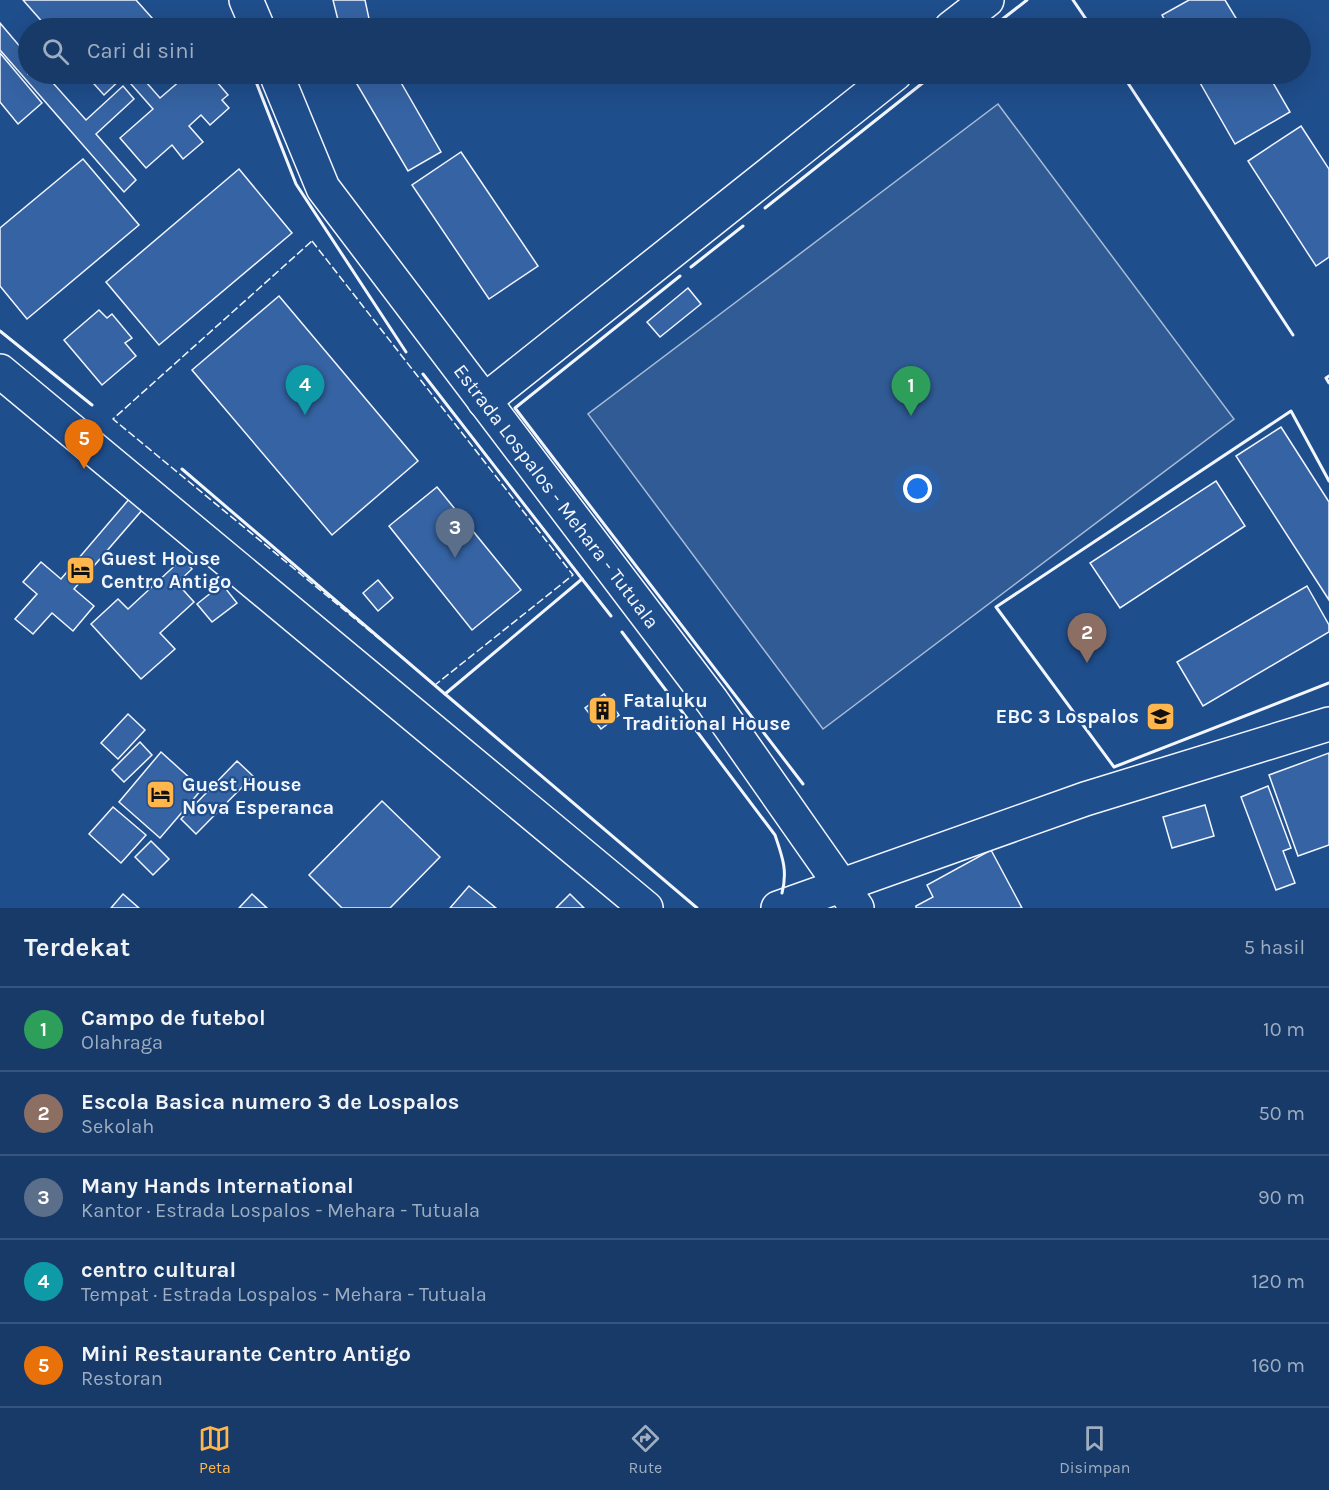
<!DOCTYPE html>
<html lang="id">
<meta charset="utf-8">
<style>
:root{--surface:#173a69;--page:#244571;--text:#f1f3f6;--muted:#9eadc0;--line:#36547d;--accent:#ffb74d}
body{margin:0;font-family:Karla,sans-serif;background:var(--page);color:var(--text)}
.you{position:absolute;left:918px;top:489px;width:21px;height:21px;margin:-15px;border:4px solid #fff;border-radius:50%;background:#1a73e8;box-shadow:0 0 0 9px #1a73e833}
.badge{display:grid;place-items:center;width:39px;height:39px;border-radius:50%;background:var(--accent);color:#fff;font-size:20px;font-weight:700}
.pin{position:absolute;translate:-50% -50px;filter:drop-shadow(0 2px 3px #0008)}
.pin::after{content:'';position:absolute;top:32px;width:21px;height:18px;background:inherit;clip-path:polygon(0 0,100% 0,50% 100%)}
.list{margin:0;padding:0;list-style:none}
h2{display:flex;justify-content:space-between;align-items:center;height:78px;margin:0;padding:0 24px;font-size:26px}
h2 small{font-size:20px;font-weight:400;color:var(--muted)}
.list li{display:grid;grid-template-columns:39px 1fr auto;gap:18px;align-items:center;box-sizing:border-box;height:84px;padding:0 24px;border-top:2px solid var(--line)}
.list b{display:block;font-size:22px;white-space:nowrap}
.list p{margin:0;font-size:20px;white-space:nowrap;color:var(--muted)}
.list em{font-size:20px;font-style:normal;color:var(--muted)}
.icon{flex:none;width:33px;height:33px;fill:none;stroke:currentColor;stroke-width:2;stroke-linecap:round;stroke-linejoin:round}
.map{position:relative;flex:none;width:1329px;height:908px;overflow:hidden}
.search{position:absolute;background:var(--surface);box-shadow:0 6px 24px #0002;left:18px;right:18px;top:18px;height:66px;display:flex;align-items:center;gap:15px;box-sizing:border-box;padding:0 21px;border-radius:33px;color:var(--muted);font-size:22px}
.sheet{height:498px;background:var(--surface)}
nav{display:flex;justify-content:space-around;align-items:center;box-sizing:border-box;height:84px;border-top:2px solid var(--line);background:var(--surface);font-size:16px;color:var(--muted)}
nav a{display:grid;justify-items:center;gap:3px}
nav .on{color:var(--accent)}
.map>svg:first-child{display:block}
</style>
<div class="map">
<svg width="1329" height="908" viewBox="0 0 1329 908">
<rect width="100%" height="100%" fill="#1f4e8c"/>
<path fill="#305b95" stroke="#a8bbd7" stroke-width="1.5" d="M998,104L1234,419L823,729L588,414Z"/>
<g fill="#3563a3" stroke="#f2f6ff" stroke-width="1.5">
<path d="M23,0H136L161,28H41L45,25Z"/>
<path d="M333,0H365L371,28H340Z"/>
<path d="M1189,0H1225L1242,28H1169L1162,15Z"/>
<path d="M0,23L22,49L28,44V74H45L86,120L123,86L134,99L96,134L136,180L124,192L0,50Z"/>
<path d="M0,53L42,103L18,124L0,102Z"/>
<path d="M85,74H139L160,98L188,74H210L228,95L222,100L229,108L210,125L201,115L189,126L203,142L183,159L172,145L146,168L120,138L153,109L124,76L104,95Z"/>
<path d="M351,74H396L441,152L408,171Z"/>
<path d="M1195,74H1268L1290,112L1235,144Z"/>
<path d="M1301,126L1329,169V257L1316,266L1248,161Z"/>
<path d="M461,152L538,266L489,299L412,185Z"/>
<path d="M83,159L139,225L27,319L0,286V228Z"/>
<path d="M239,169L292,233L159,345L106,282Z"/>
<path d="M688,288L701,304L660,337L647,322Z"/>
<path d="M279,296L418,461L332,535L192,370Z"/>
<path d="M99,310L107,318L112,314L132,338L125,343L136,356L102,385L64,340Z"/>
<path d="M1281,427L1329,502V600L1236,456Z"/>
<path d="M1216,481L1245,526L1120,608L1090,563Z"/>
<path d="M437,487L521,590L472,630L389,526Z"/>
<path d="M130,498L143,509L74,589L94,606L73,631L52,613L33,634L15,619L37,594L23,582L41,562L61,579Z"/>
<path d="M183,558L192,569L177,583L194,602L160,633L175,649L141,679L91,624L118,599L128,609Z"/>
<path d="M378,580L393,598L378,611L363,593Z"/>
<path d="M222,584L237,603L212,622L197,604Z"/>
<path d="M1307,586L1329,625V632L1203,706L1177,662Z"/>
<path d="M604,694L619,715L601,729L585,708Z"/>
<path d="M128,714L145,730L118,759L101,743Z"/>
<path d="M140,742L152,755L124,782L112,770Z"/>
<path d="M161,752L202,789L160,838L119,802Z"/>
<path d="M1329,753V845L1298,856L1269,775Z"/>
<path d="M237,761L253,776L196,834L181,819Z"/>
<path d="M1268,786L1291,848L1283,851L1295,883L1276,890L1241,797Z"/>
<path d="M382,801L440,857L390,908H342L309,875Z"/>
<path d="M1205,805L1214,836L1172,848L1163,817Z"/>
<path d="M113,807L146,835L121,863L89,834Z"/>
<path d="M151,841L169,859L153,875L135,857Z"/>
<path d="M991,850L1022,908H916V906L933,897L927,885Z"/>
<path d="M469,886L496,908H450Z"/>
<path d="M123,894L139,908H111Z"/>
<path d="M252,894L267,908H239Z"/>
<path d="M570,894L584,908H556Z"/>
</g>
<g fill="none" stroke-linecap="round" stroke-linejoin="round">
<defs>
<g id="minor">
<path d="M951,28L987,0"/>
<path d="M0,371L646,908"/>
<path d="M484,401L895,74"/>
<path d="M778,908L1085,799L1329,724"/>
</g>
<g id="major">
<path d="M246,0L258,28"/>
<path id="s1" d="M276,74L323,188L712,701L857,908"/>
</g>
</defs>
<use href="#minor" stroke="#f2f6ff" stroke-width="36"/>
<use href="#major" stroke="#f2f6ff" stroke-width="36"/>
<use href="#minor" stroke="#1f4e8c" stroke-width="33"/>
<use href="#major" stroke="#1f4e8c" stroke-width="33"/>
<path stroke="#f2f6ff" stroke-width="1.5" stroke-dasharray="8 3" stroke-linecap="butt" d="M312,241L573,575L435,685L113,419Z"/>
<g stroke="#f2f6ff" stroke-width="3">
<path d="M1073,0L1092,28"/>
<path d="M233,22L235,28"/>
<path d="M991,28L1027,0"/>
<path d="M253,74L296,184L406,352"/>
<path d="M1122,74L1293,335"/>
<path d="M765,208L934,74"/>
<path d="M691,267L743,226"/>
<path d="M680,276L515,408L803,784"/>
<path d="M0,331L92,405"/>
<path d="M423,374L582,579"/>
<path d="M1329,376L1326,378L1329,383"/>
<path d="M182,469L445,694"/>
<path d="M1329,481L1291,411L996,607L1114,767L1329,683"/>
<path d="M611,616L582,579L445,694L697,908"/>
<path d="M622,632L775,835C782,856 788,870 782,893"/>
</g>
</g>
<defs>
<symbol id="hotel-square" viewBox="-11 -11 22 22"><rect x="-9" y="-9" width="18" height="18" rx="4" fill="#ffb74d" stroke="#1f4e8c"/><path d="M-6-4.5h1.5V1H6V5H4.5V3h-9V5H-6ZM-4 0a1.8 1.8 0 1 1 3.6 0ZM.5 0V-2.5h3Q6-2.5 6 0Z" fill="#111"/></symbol>
<symbol id="building-square" viewBox="-11 -11 22 22"><rect x="-9" y="-9" width="18" height="18" rx="4" fill="#ffb74d" stroke="#1f4e8c"/><path d="M-4-6H4V6H1V3H-1V6H-4ZM-2.5-4.3h1.7v1.8h-1.7ZM.8-4.3h1.7v1.8H.8ZM-2.5-1h1.7V.8h-1.7ZM.8-1h1.7V.8H.8Z" fill="#111"/></symbol>
<symbol id="school-square" viewBox="-11 -11 22 22"><rect x="-9" y="-9" width="18" height="18" rx="4" fill="#ffb74d" stroke="#1f4e8c"/><path d="M0-5L7-2L0 1L-7-2ZM-4 1L0 2.5L4 1V4Q0 6-4 4Z" fill="#111"/></symbol>
</defs>
<g fill-rule="evenodd">
<use href="#hotel-square" x="64" y="554" width="33" height="33"/>
<use href="#building-square" x="586" y="694" width="33" height="33"/>
<use href="#school-square" x="1144" y="700" width="33" height="33"/>
<use href="#hotel-square" x="144" y="778" width="33" height="33"/>
</g>
<g text-anchor="middle" stroke-width="4.5" stroke-linejoin="round" paint-order="stroke">
<g font-size="20" fill="#f2f6ff" stroke="#1f4e8c">
<text dy="7" stroke="none"><textPath href="#s1" startOffset="510">Estrada Lospalos - Mehara - Tutuala</textPath></text>
</g>
<g font-size="20" font-weight="bold" fill="#f2f6ff" stroke="#1f4e8c" text-anchor="start">
<text x="101" y="565">Guest House<tspan x="101" dy="23">Centro Antigo</tspan></text>
<text x="623" y="707">Fataluku<tspan x="623" dy="23">Traditional House</tspan></text>
<text x="1139" y="723" text-anchor="end">EBC 3 Lospalos</text>
<text x="182" y="791">Guest House<tspan x="182" dy="23">Nova Esperanca</tspan></text>
</g>
</g>
</svg>
<div class="you"></div>
<div class="pin badge" style="left:911px;top:416px;background:#2e9e5b">1</div>
<div class="pin badge" style="left:1087px;top:663px;background:#8d6e63">2</div>
<div class="pin badge" style="left:455px;top:558px;background:#5c6f8a">3</div>
<div class="pin badge" style="left:305px;top:415px;background:#0f9aa8">4</div>
<div class="pin badge" style="left:84px;top:469px;background:#e8710a">5</div>
<div class="search"><svg class="icon" aria-label="search" viewBox="0 0 24 24"><circle cx="10" cy="10" r="6"/><path d="M15 15l6 6"/></svg>Cari di sini</div>
</div>
<section class="sheet">
<h2>Terdekat<small>5 hasil</small></h2>
<ul class="list">
<li><span class="badge" style="background:#2e9e5b">1</span><div><b>Campo de futebol</b><p>Olahraga</p></div><em>10 m</em></li>
<li><span class="badge" style="background:#8d6e63">2</span><div><b>Escola Basica numero 3 de Lospalos</b><p>Sekolah</p></div><em>50 m</em></li>
<li><span class="badge" style="background:#5c6f8a">3</span><div><b>Many Hands International</b><p>Kantor · Estrada Lospalos - Mehara - Tutuala</p></div><em>90 m</em></li>
<li><span class="badge" style="background:#0f9aa8">4</span><div><b>centro cultural</b><p>Tempat · Estrada Lospalos - Mehara - Tutuala</p></div><em>120 m</em></li>
<li><span class="badge" style="background:#e8710a">5</span><div><b>Mini Restaurante Centro Antigo</b><p>Restoran</p></div><em>160 m</em></li>
</ul>
</section>
<nav>
<a class="on"><svg class="icon" aria-label="map" viewBox="0 0 24 24"><path d="M3 6l6-2 6 2 6-2v14l-6 2-6-2-6 2zM9 4v14M15 6v14"/></svg>Peta</a>
<a><svg class="icon" aria-label="directions" viewBox="0 0 24 24"><path d="M12 3l9 9-9 9-9-9zM9 14v-3h6M13 9l2 2-2 2"/></svg>Rute</a>
<a><svg class="icon" aria-label="saved" viewBox="0 0 24 24"><path d="M7 4h10v16l-5-4-5 4z"/></svg>Disimpan</a>
</nav>
